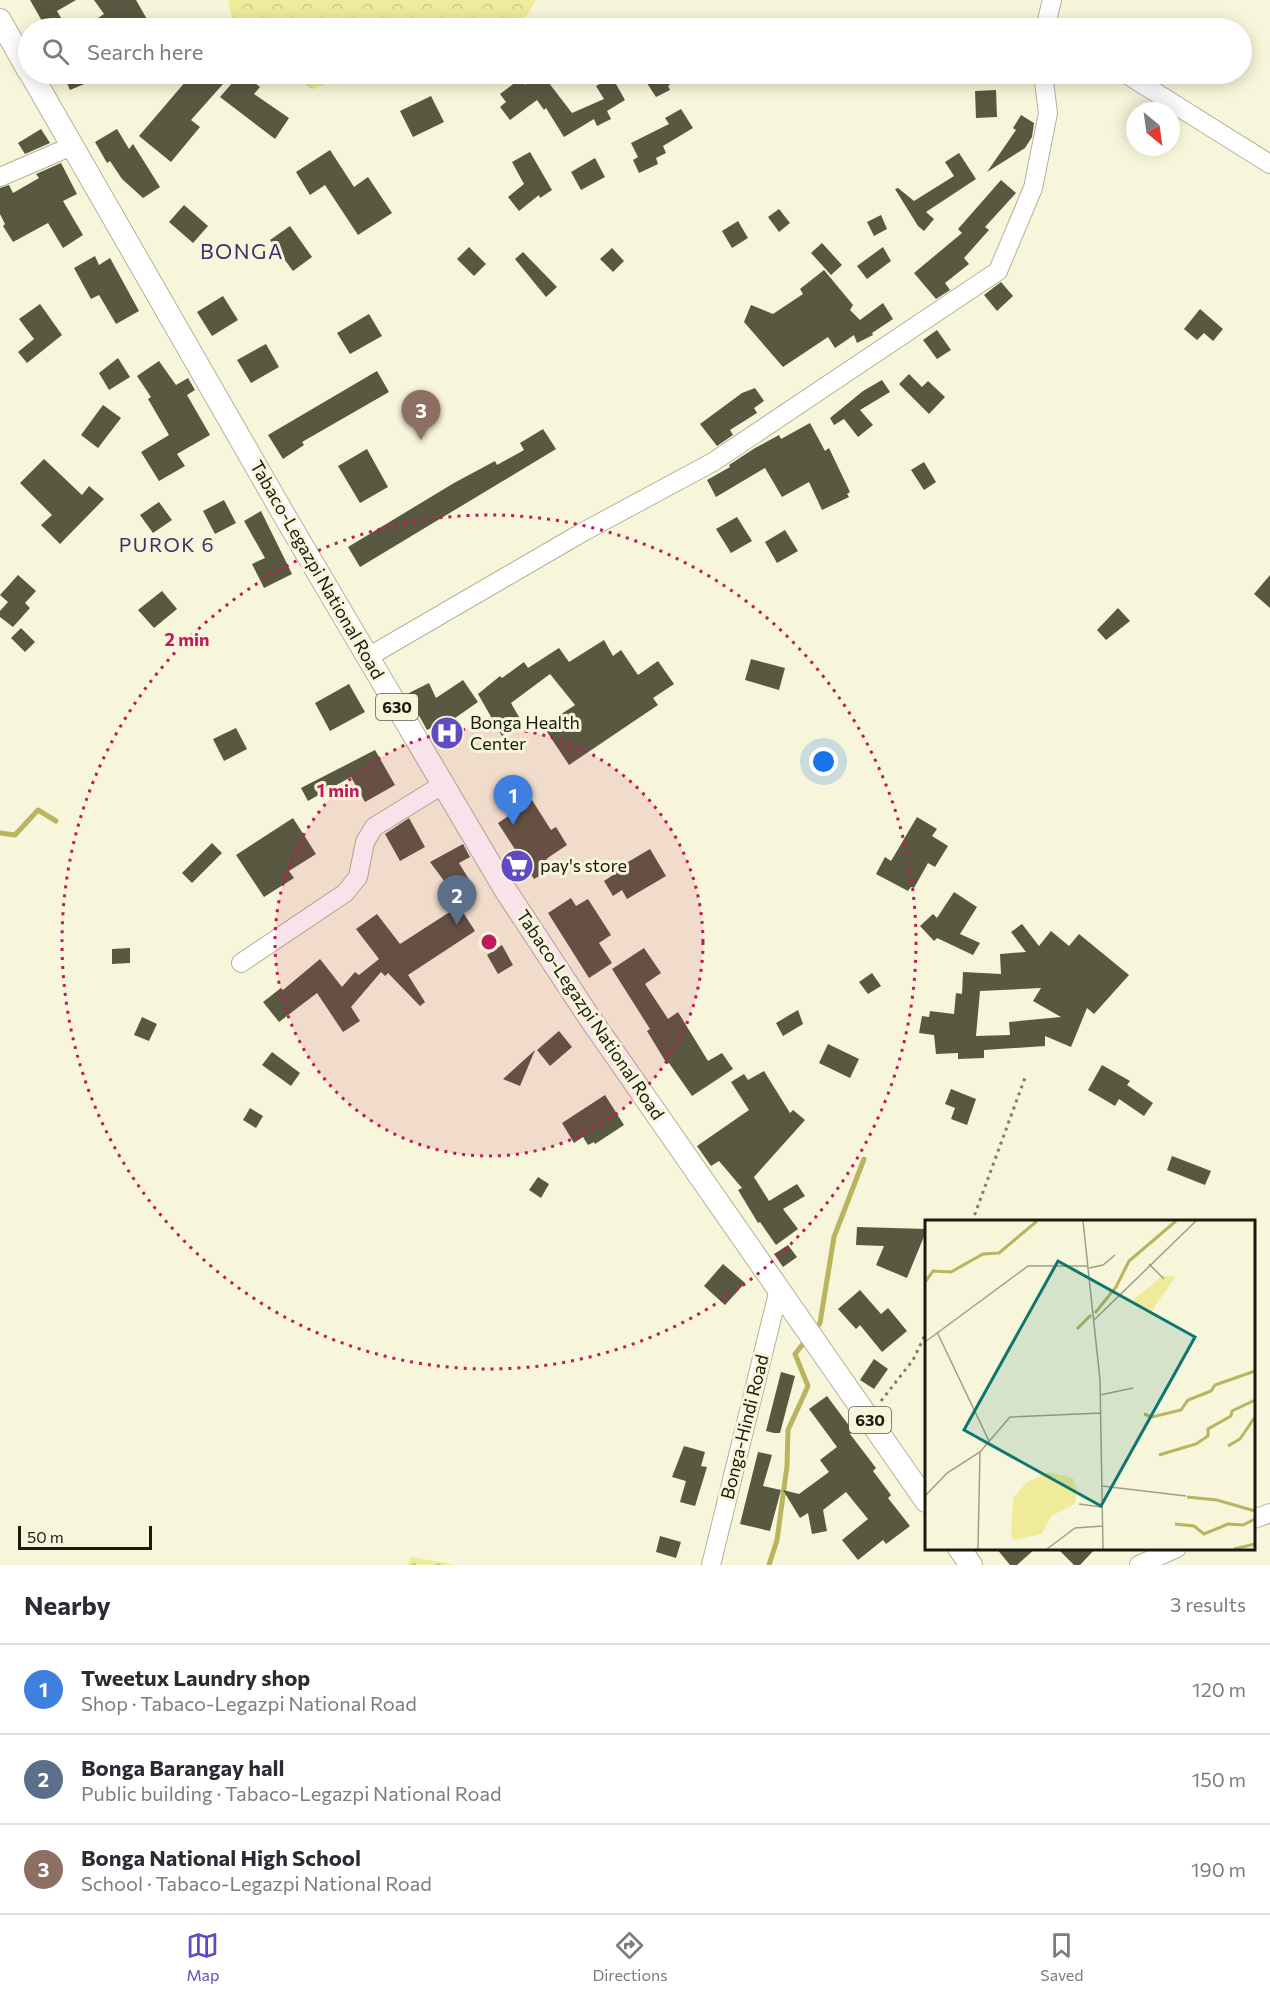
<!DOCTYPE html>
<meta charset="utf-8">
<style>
:root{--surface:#fff;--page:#f2f2f3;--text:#2b2b33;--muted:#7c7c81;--line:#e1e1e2;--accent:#604bc4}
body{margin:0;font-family:Commissioner,sans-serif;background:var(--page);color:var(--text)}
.compass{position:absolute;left:1126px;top:102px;width:54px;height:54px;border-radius:50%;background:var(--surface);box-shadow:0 3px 15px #0003;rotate:151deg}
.scale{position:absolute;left:18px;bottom:15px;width:134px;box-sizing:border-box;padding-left:6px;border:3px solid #1a1a10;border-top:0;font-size:16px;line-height:21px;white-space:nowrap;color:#1a1a10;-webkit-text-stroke:4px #f7f6da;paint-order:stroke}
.you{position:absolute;left:824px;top:762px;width:21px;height:21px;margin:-15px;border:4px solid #fff;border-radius:50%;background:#1a73e8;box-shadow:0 0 0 9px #1a73e833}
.badge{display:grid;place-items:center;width:39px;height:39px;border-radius:50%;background:var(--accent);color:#fff;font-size:20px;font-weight:700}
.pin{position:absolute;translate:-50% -50px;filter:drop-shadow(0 2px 3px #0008)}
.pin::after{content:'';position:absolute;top:32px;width:21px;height:18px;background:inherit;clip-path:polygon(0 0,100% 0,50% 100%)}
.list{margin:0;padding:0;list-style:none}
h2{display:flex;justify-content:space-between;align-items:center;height:78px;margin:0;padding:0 24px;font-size:26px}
h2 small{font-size:20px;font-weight:400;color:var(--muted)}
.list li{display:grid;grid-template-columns:39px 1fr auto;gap:18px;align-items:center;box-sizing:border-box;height:90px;padding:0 24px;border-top:2px solid var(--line)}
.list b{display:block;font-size:22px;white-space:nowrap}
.list p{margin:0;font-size:20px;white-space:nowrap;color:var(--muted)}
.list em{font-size:20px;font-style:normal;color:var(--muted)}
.icon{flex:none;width:33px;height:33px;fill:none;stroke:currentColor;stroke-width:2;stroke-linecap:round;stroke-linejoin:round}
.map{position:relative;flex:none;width:1270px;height:1565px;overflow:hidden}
.search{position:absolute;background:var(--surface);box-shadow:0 3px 15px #0003;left:18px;right:18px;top:18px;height:66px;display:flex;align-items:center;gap:15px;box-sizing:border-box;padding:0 21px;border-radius:33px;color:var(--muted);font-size:22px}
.sheet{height:348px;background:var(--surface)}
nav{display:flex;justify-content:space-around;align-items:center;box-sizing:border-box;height:84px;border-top:2px solid var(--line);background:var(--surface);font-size:16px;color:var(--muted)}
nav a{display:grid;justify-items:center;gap:3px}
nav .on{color:var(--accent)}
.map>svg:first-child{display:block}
</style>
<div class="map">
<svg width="1270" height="1565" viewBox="0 0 1270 1565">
<defs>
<pattern id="forest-crowns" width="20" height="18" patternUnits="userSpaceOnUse" patternTransform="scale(1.5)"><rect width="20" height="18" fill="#efeb9b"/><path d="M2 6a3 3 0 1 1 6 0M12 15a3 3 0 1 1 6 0" fill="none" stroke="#ccc984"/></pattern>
<pattern id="cemetery-stones" width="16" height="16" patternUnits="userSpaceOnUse" patternTransform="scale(1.5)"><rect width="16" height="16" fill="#efeb9b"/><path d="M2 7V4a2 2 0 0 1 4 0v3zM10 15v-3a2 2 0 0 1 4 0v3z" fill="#ccc984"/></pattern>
</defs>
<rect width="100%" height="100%" fill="#f7f6da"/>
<g fill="url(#forest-crowns)">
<path d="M228,0H536L519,28H239L233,22Z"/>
<path d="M288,74H354L313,89Z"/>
</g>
<path fill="url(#cemetery-stones)" d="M410,1557L457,1565H408Z"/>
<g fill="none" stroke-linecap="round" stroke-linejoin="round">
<g stroke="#b8b460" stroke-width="5">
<path d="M0,833L15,835L38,810L56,821"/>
<path d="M814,1331L820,1323L834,1237L864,1159"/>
<path d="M769,1565L777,1540L787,1466L788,1430L808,1386L795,1354L806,1340"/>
</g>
</g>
<g fill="#595841" fill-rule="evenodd">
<path d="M30,0H76L57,11L67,28H46Z"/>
<path d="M94,0H136L152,28H104L98,18L104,14Z"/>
<path d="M63,74H108L70,90Z"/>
<path d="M192,74H212L223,84L191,120L200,127L171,162L139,136Z"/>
<path d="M240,74H244L260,87L254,94L289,118L275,139L220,97Z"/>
<path d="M542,74L572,113L604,99L596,86L612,77L625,100L607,111L611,119L597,126L594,119L564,137L546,108L544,110L537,100L510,120L500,107L506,102L500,94L521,78L525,85Z"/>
<path d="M641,74H663L670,85L668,86L670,90L656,97Z"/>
<path d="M996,90L997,117L976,118L975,91Z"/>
<path d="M431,96L444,122L413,137L400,111Z"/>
<path d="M681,109L693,128L663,146L666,153L656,158L658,164L639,173L633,160L638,157L631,143L669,124L665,118Z"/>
<path d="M1021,115L1034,123L1032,137L1025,148L987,172L1016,130L1013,128Z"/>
<path d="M41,129L50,143L25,154L18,143Z"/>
<path d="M117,129L129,149L133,144L160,187L143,198L122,179L110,161L107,163L95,142Z"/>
<path d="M330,150L354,187L368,177L392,213L358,235L325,185L310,195L296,172Z"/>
<path d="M530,152L552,190L540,198L539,195L519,211L508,197L524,184L512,162Z"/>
<path d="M959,153L976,179L926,212L934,219L924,231L918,226L895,189L898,188L914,201L954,176L945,162Z"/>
<path d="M595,158L605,177L581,190L571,172Z"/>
<path d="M61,163L77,194L63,201L83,235L63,248L48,223L13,242L3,226L5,224L0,214V188L9,185L13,193L39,178L36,174Z"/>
<path d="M1001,180L1016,193L985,227L989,230L964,258L969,264L945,283L950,290L936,299L914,273L962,233L958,229Z"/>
<path d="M184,205L208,226L193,243L169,222Z"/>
<path d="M779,209L790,223L779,232L768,217Z"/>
<path d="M881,215L887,229L874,236L867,222Z"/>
<path d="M738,221L748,238L732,248L722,231Z"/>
<path d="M290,226L312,257L293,271L270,240Z"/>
<path d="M822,243L842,265L831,275L811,253Z"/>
<path d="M469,247L486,264L474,276L457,259Z"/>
<path d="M883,247L891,261L867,279L857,266Z"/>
<path d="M612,248L624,261L613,272L600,259Z"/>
<path d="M523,252L557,287L546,297L515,259Z"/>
<path d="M95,256L99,265L110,258L139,311L116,324L99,295L91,299L74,268Z"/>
<path d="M824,270L853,305L850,310L860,320L883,303L893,319L872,333L873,335L857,343L854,335L835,348L828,337L783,367L744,322L751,305L773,314L803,294L800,289Z"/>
<path d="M1001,282L1013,296L997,311L984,295Z"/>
<path d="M223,296L238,320L212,336L197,312Z"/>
<path d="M40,304L62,335L27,363L18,352L34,339L19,319Z"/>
<path d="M1200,309L1223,329L1213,341L1204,333L1197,340L1184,329Z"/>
<path d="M369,314L382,336L350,354L337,333Z"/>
<path d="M937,330L951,350L937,359L923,340Z"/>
<path d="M266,344L279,367L251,383L237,360Z"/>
<path d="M118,358L130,377L109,390L99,373Z"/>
<path d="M159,361L176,385L188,378L195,390L187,395L210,435L177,454L185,466L159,481L141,452L169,435L148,399L151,397L137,376Z"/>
<path d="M377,371L389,392L302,442L304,445L283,459L268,435Z"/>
<path d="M909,374L922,387L928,381L945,397L929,414L899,384Z"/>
<path d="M882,380L890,392L860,410L873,425L858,437L844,419L834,425L830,418L863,391Z"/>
<path d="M755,388L764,401L754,408L757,413L730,430L733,435L717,446L700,424L742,393Z"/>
<path d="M103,405L121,418L98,448L81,435Z"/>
<path d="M810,423L825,451L829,448L850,492L847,494L849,497L822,510L809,482L782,497L765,468L716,497L707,480L730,467L729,465L755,448L779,435L781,439Z"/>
<path d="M543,429L556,449L360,567L348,547L454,483L495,461L497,465L524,450L520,443Z"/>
<path d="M367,449L388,487L360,503L338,466Z"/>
<path d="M44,459L82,495L89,486L104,499L60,544L41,525L52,515L20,483Z"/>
<path d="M924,462L936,482L924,490L911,470Z"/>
<path d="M224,500L236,523L215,534L203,511Z"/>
<path d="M159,502L172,520L153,533L140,515Z"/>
<path d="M261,511L292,574L264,588L252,564L265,558L244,521Z"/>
<path d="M737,517L752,541L731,553L716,529Z"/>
<path d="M785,530L798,551L777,563L765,542Z"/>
<path d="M18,575L36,591L25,603L30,608L13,627L0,617V611L8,602L0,595Z"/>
<path d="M1270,575V608L1254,594Z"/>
<path d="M162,591L177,609L154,628L138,610Z"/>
<path d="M1118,608L1130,621L1106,640L1097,630Z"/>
<path d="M21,628L35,642L25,652L11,638Z"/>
<path d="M604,640L613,656L621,650L638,675L658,661L674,684L653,698L658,705L569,765L543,726L575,705L550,674L511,703L523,724L502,736L478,694L500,676L502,678L524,662L528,668L559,648L569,662Z"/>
<path d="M751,659L785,668L779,690L745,680Z"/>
<path d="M463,680L478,702L445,725L443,722L427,730L407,694L429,683L436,698Z"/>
<path d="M349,684L365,712L330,731L315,703Z"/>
<path d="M236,728L247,749L224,761L213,739Z"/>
<path d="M375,750L395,785L365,802L351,777L308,801L301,788Z"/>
<path d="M532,800L551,830L556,827L567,845L549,857L545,861L551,869L534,879L498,823Z"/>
<path d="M917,817L937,829L932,836L948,846L935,867L928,863L914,888L911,887L908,891L876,874L885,857L891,861Z"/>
<path d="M293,818L316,854L289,871L294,878L264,897L236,855Z"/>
<path d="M409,818L425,847L400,861L385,834Z"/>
<path d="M212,843L222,853L192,883L182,873Z"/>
<path d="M463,844L470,857L459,863L473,886L456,897L430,862Z"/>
<path d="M650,849L666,876L627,899L622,890L613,896L604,881L613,875L611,872Z"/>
<path d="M954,892L977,907L960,934L980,943L973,955L937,938L934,941L920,926L933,914L937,918Z"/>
<path d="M571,898L576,906L588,899L611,935L599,943L612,963L589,978L548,913Z"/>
<path d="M459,906L475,931L408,975L425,1002L420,1006L388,973L385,976L381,972L351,1007L360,1021L343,1032L317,993L279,1022L263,1002L281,988L283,990L320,959L342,987L355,972L359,975L379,959L356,929L377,914L400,944Z"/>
<path d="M1022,924L1039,946L1051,931L1069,946L1079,934L1129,975L1094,1014L1087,1008L1071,1047L1045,1036V1046L984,1050V1058L958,1059V1053L936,1054L934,1035L919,1033L922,1016L929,1017L930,1011L954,1014L956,993L962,994L963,972L1001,974L1000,954L1026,952L1011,932ZM1041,988L1033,1001L1061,1017L1009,1022L1010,1035L976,1036L980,991Z"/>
<path d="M502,945L513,965L498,974L487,955Z"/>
<path d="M130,948V963L112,964V949Z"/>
<path d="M644,948L661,973L645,984L668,1019L678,1012L708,1061L722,1053L733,1069L692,1096L669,1063L667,1064L647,1031L650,1029L612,969Z"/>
<path d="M872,973L881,986L868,994L859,982Z"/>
<path d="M798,1010L803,1024L783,1036L776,1023Z"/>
<path d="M142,1017L157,1024L149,1041L134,1035Z"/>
<path d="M559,1031L572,1047L550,1066L537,1050Z"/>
<path d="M828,1044L859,1059L850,1078L819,1063Z"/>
<path d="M535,1050L520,1086L503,1079Z"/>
<path d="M272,1052L300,1073L291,1086L262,1065Z"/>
<path d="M1102,1065L1130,1081L1127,1085L1153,1103L1144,1116L1119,1099L1115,1106L1088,1090Z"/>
<path d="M764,1071L790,1113L793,1110L805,1120L754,1177L769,1201L797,1184L805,1196L783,1209L798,1229L776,1245L760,1222L758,1223L738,1190L742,1188L719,1161L711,1166L697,1146L749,1110L731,1082L744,1074L748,1080Z"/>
<path d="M951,1089L976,1099L967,1125L951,1119L955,1108L945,1104Z"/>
<path d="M605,1095L624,1125L595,1144L594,1142L588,1145L583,1137L574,1143L562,1123Z"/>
<path d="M250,1108L263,1116L256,1128L243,1120Z"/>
<path d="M1172,1156L1211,1171L1205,1185L1167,1170Z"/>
<path d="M538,1177L549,1184L541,1198L529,1190Z"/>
<path d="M857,1227L927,1229L907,1278L876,1265L884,1246L856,1245Z"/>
<path d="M788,1245L797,1257L783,1267L774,1254Z"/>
<path d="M723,1264L745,1283L725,1305L704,1286Z"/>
<path d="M860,1290L881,1314L888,1308L907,1331L882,1352L860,1325L856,1329L838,1309Z"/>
<path d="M874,1359L888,1369L874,1389L860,1380Z"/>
<path d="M781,1372L795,1376L780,1433H774L766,1431Z"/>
<path d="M827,1396L853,1431L850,1434L876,1468L873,1471L891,1495L888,1498L910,1526L886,1544L883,1540L858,1560L842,1540L868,1519L846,1492L823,1510L827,1531L812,1534L808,1513L800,1518L783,1490L799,1494L829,1472L820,1460L837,1447L809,1409Z"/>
<path d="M684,1446L705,1452L701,1466L707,1467L695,1506L680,1502L686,1481L672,1477Z"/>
<path d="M758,1452L772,1455L763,1486L781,1490L770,1531L740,1524Z"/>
<path d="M660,1536L681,1542L676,1558L656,1552Z"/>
<path d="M996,1548H1036L1017,1565H1010Z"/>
<path d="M1057,1548H1096L1080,1565H1074Z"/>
</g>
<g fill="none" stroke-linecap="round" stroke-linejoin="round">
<defs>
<g id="minor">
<path d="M1045,28L1052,0"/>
<path d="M1126,74L1270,164"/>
<path d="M0,177L72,146"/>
<path d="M368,657L583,532L713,462L998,271L1033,188L1048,113L1043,74"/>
<path d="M241,963L345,893L358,877L365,842L374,827L442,785"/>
<path d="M1254,1519L1270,1513"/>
<path d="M711,1565L779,1289"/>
<path d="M1139,1565L1177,1548"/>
</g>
<g id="major">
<path d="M0,20L28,70"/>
<path d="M31,74L284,515L506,891L589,1017L926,1501"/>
<path d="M959,1548L971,1565"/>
</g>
</defs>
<use href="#minor" stroke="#b3b298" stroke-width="20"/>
<use href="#major" stroke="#b3b298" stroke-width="24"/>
<g stroke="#7e7e6c" stroke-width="3" stroke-dasharray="3 4.5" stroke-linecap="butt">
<path d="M972,1222L1026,1075"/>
<path d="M881,1401L913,1360L926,1333"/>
</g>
<use href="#minor" stroke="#fff" stroke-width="18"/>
<use href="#major" stroke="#fff" stroke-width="22"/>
</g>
<circle cx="489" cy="942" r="214" fill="#c2185b" fill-opacity=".12"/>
<g fill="none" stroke="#c2185b" stroke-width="3" stroke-dasharray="3 6">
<circle cx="489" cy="942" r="214"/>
<circle cx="489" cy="942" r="427"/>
</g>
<defs>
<symbol id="hospital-disc" viewBox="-11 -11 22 22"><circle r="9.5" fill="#604bc4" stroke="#f7f6da"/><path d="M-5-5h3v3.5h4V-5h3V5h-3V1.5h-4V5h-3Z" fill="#fff"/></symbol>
<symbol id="supermarket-disc" viewBox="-11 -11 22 22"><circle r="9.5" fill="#604bc4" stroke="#f7f6da"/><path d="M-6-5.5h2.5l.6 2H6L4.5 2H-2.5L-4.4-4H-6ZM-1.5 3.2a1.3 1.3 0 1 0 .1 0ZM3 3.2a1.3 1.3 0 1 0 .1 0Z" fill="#fff"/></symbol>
</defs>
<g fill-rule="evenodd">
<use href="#hospital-disc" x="428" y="714" width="38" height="38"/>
<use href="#supermarket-disc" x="498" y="847" width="38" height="38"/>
</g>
<g text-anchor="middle" stroke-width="6" stroke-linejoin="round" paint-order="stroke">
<g fill="#f7f6da" stroke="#5c5c4d" stroke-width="1.5">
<rect x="376" y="694" width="42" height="26" rx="4.5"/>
<rect x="849" y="1407" width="42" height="26" rx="4.5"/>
</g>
<g font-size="16" font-weight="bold" fill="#1a1a10">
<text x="397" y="713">630</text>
<text x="870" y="1426">630</text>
</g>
<g font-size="18" fill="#1a1a10" stroke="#f7f6da">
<text transform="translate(317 570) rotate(60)" y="6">Tabaco-Legazpi National Road</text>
<text transform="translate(590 1015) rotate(56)" y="6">Tabaco-Legazpi National Road</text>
<text transform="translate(745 1427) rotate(-76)" y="6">Bonga-Hindi Road</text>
</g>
<g font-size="18" fill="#1a1a10" stroke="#f7f6da" text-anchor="start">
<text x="470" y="729">Bonga Health<tspan x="470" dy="21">Center</tspan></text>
<text x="540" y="872">pay's store</text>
</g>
<g font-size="20" letter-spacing="1.5" fill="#3b336f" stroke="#f7f6da">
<text x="167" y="552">PUROK 6</text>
</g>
<g font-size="21" letter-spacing="1.5" fill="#3b336f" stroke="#f7f6da">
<text x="242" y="259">BONGA</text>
</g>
</g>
<g transform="translate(925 1220)">
<rect width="330" height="330" fill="#f7f6da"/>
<path d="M123,252L148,258L152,270L150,284L126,296L117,314L89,320L86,316L88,278L102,262Z" fill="#efeb9b"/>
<path d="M237,56H251L225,93L208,80Z" fill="#efeb9b"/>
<path fill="none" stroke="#b8b460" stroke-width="3" d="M0,62L8,51L26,52L58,34L74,33L112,1M170,93L191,67L204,41L251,1M152,109L166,95M219,194L227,197L256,190L263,180L286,171L290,165L330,151M303,226L315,219L330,197M234,235L271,224L283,216V209L306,196L307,191L330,180M262,277L292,280L330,291M250,304L269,306L279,314L303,304L318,305L330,299M309,329L330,324"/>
<path fill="none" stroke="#9f9e89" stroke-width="1.5" d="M158,1L175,160L178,329M224,44L239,59M164,48L178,45L190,35M169,100L271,1M12,112L64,221M0,122L103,46H163M175,175L208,168M177,266L261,276M0,276L22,253L55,232L85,197L176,193M154,284L177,287M53,329L55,232M122,329L150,308L178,306"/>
<path fill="#0f766e" fill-opacity="0.15" stroke="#0f766e" stroke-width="3" d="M133,41L270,117L176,286L39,210Z"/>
<rect width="330" height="330" fill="none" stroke="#1a1a10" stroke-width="3"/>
</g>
<circle cx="489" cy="942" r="9" fill="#c2185b" stroke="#f7f6da" stroke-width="3"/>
<g font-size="18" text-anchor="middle" font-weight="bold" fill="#c2185b" stroke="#f7f6da" stroke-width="6" stroke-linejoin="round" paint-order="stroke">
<text x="187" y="646">2 min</text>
<text x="338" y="797">1 min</text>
</g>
</svg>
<svg class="compass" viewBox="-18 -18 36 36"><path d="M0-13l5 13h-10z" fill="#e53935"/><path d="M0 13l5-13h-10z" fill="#7c7c81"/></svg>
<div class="scale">50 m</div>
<div class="you"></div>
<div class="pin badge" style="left:513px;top:825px;background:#3f7fe0">1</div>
<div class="pin badge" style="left:457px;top:925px;background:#5c6f8a">2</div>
<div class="pin badge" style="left:421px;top:440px;background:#8d6e63">3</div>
<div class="search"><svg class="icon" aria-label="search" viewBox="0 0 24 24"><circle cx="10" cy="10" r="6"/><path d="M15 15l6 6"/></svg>Search here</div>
</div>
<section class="sheet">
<h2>Nearby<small>3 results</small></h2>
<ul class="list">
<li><span class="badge" style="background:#3f7fe0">1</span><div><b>Tweetux Laundry shop</b><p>Shop · Tabaco-Legazpi National Road</p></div><em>120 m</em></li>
<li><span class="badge" style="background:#5c6f8a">2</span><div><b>Bonga Barangay hall</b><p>Public building · Tabaco-Legazpi National Road</p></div><em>150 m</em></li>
<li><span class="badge" style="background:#8d6e63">3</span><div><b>Bonga National High School</b><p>School · Tabaco-Legazpi National Road</p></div><em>190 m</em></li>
</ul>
</section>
<nav>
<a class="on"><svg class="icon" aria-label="map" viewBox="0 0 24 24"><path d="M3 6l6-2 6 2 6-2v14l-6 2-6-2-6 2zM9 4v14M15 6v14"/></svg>Map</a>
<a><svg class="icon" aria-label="directions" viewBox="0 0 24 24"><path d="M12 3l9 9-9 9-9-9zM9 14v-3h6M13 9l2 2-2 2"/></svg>Directions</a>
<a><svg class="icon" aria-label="saved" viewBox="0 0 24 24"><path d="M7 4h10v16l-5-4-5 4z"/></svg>Saved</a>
</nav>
